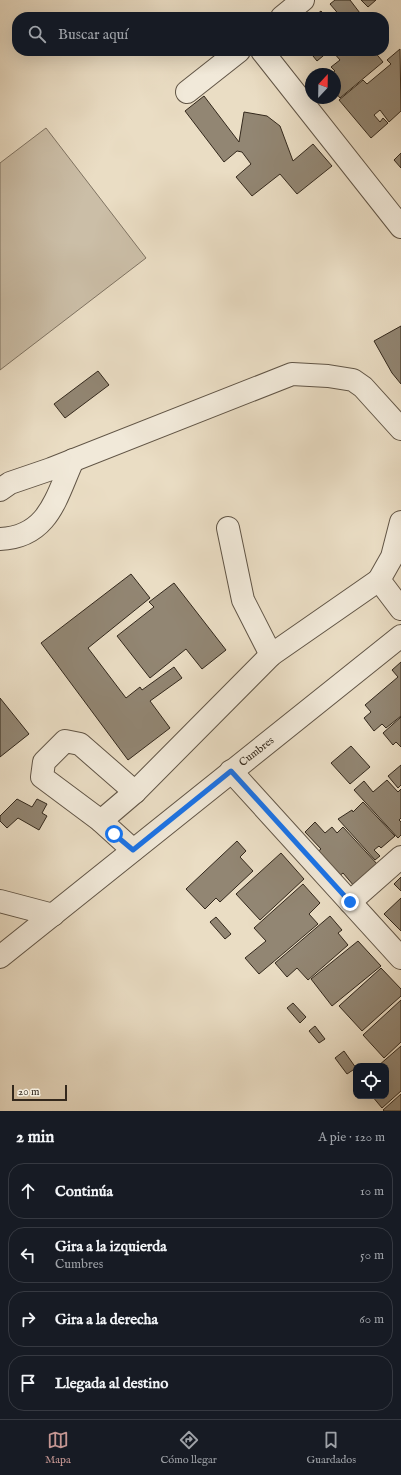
<!DOCTYPE html>
<html lang="es">
<meta charset="utf-8">
<style>
:root{--surface:#171b24;--page:#242831;--text:#f1f3f6;--muted:#9ea1a6;--line:#363941;--accent:#c59692}
body{margin:0;font-family:"IM FELL English",serif;background:var(--page);color:var(--text)}
.controls{position:absolute;right:12px;bottom:12px;display:grid;overflow:hidden;border-radius:8px;box-shadow:0 4px 16px #0002}
.controls button{width:36px;height:36px;display:grid;place-items:center;padding:0;border:0;border-bottom:1px solid var(--line);background:var(--surface);color:var(--text);font:20px sans-serif}
.compass{position:absolute;left:305px;top:68px;width:36px;height:36px;border-radius:50%;background:var(--surface);box-shadow:0 4px 16px #0002;rotate:22deg}
.scale{position:absolute;left:12px;bottom:10px;width:55px;box-sizing:border-box;padding-left:4px;border:2px solid #33281c;border-top:0;font-size:11px;line-height:14px;white-space:nowrap;color:#33281c;-webkit-text-stroke:3px #f1e9d9;paint-order:stroke}
.stop{position:absolute;width:12px;height:12px;margin:-9px;border:3px solid #1a73e8;border-radius:50%;background:#fff}
.stop.end{background:#1a73e8;border-color:#fff;box-shadow:0 1px 4px #0008}
.list{margin:0;padding:0;list-style:none}
h2{display:flex;justify-content:space-between;align-items:center;height:52px;margin:0;padding:0 16px;font-size:17px}
h2 small{font-size:13px;font-weight:400;color:var(--muted)}
.list li{display:grid;grid-template-columns:26px 1fr auto;gap:12px;align-items:center;box-sizing:border-box;height:56px;margin:0 8px 8px;padding:0 8px;border:1px solid var(--line);border-radius:16px}
.list b{display:block;font-size:15px;white-space:nowrap}
.list p{margin:0;font-size:13px;white-space:nowrap;color:var(--muted)}
.list em{font-size:13px;font-style:normal;color:var(--muted)}
.icon{flex:none;width:22px;height:22px;fill:none;stroke:currentColor;stroke-width:2;stroke-linecap:round;stroke-linejoin:round}
.map{position:relative;flex:none;width:401px;height:1111px;overflow:hidden}
.search{position:absolute;background:var(--surface);box-shadow:0 4px 16px #0002;left:12px;right:12px;top:12px;height:44px;display:flex;align-items:center;gap:10px;box-sizing:border-box;padding:0 14px;border-radius:16px;color:var(--muted);font-size:15px}
.sheet{height:308px;background:var(--surface)}
nav{display:flex;justify-content:space-around;align-items:center;box-sizing:border-box;height:56px;border-top:1px solid var(--line);background:var(--surface);font-size:11px;color:var(--muted)}
nav a{display:grid;justify-items:center;gap:2px}
nav .on{color:var(--accent)}
.map>svg:first-child{display:block}
</style>
<div class="map">
<svg width="401" height="1111" viewBox="0 0 401 1111">
<rect width="100%" height="100%" fill="#eaddc4"/>
<filter id="stains"><feTurbulence type="fractalNoise" baseFrequency=".005" numOctaves="4"/><feColorMatrix values="0 0 0 0 .2 0 0 0 0 .09 0 0 0 0 .02 0 0 0 .5 -.17"/></filter>
<radialGradient id="worn" r=".72"><stop offset=".6" stop-color="#630" stop-opacity="0"/><stop offset="1" stop-color="#630" stop-opacity=".3"/></radialGradient>
<path fill="#cbbea7" stroke="#7f7362" d="M46,128L146,258L0,370V163Z"/>
<g fill="#928673" stroke="#33281c">
<path d="M335,0H350L363,17H341L330,4Z"/>
<path d="M361,0H376L368,7Z"/>
<path d="M321,11L326,17H313Z"/>
<path d="M400,49L401,111L389,122L380,110L374,115L380,122L383,118L388,123L371,138L339,100L363,80L367,84L391,64L387,60Z"/>
<path d="M309,51H329L317,61Z"/>
<path d="M335,51H374L383,62L340,98L335,92V74H331L335,71L331,67L340,60L333,52Z"/>
<path d="M204,96L239,142L244,112L267,116L280,126L293,161L313,144L332,166L297,194L280,174L252,196L236,177L251,164L242,152L237,151L224,162L185,111Z"/>
<path d="M401,153V168L394,160Z"/>
<path d="M401,326V384L392,373L374,341Z"/>
<path d="M98,371L109,385L65,418L54,404Z"/>
<path d="M131,574L150,598L88,648L126,698L140,687L142,690L174,667L182,678L150,701L170,728L128,760L41,643Z"/>
<path d="M174,583L226,650L202,669L186,649L150,678L117,636L154,607L149,602Z"/>
<path d="M401,662V716L386,728L382,724L374,731L364,718L371,712L365,705L398,677L392,670Z"/>
<path d="M0,698L29,734L0,757Z"/>
<path d="M401,717V747L396,742L393,745L383,733Z"/>
<path d="M351,746L370,767L350,784L331,763Z"/>
<path d="M401,765V785L398,788L388,776Z"/>
<path d="M387,780L398,792L401,789V818L399,820L401,822V835L398,838L354,790L364,781L373,792Z"/>
<path d="M17,799L32,807L37,799L47,804L42,813L47,816L39,830L18,818L7,828L0,821V816Z"/>
<path d="M363,802L395,836L381,848L379,846L374,850L380,856L375,860L338,819L352,810L353,812Z"/>
<path d="M315,822L325,833L332,827L337,833L343,827L378,865L354,886L343,873L338,877L316,853L321,849L305,832Z"/>
<path d="M237,841L246,851L240,857L253,871L220,902L216,898L205,909L186,889Z"/>
<path d="M281,853L304,879L260,920L236,894Z"/>
<path d="M401,877V891L394,884Z"/>
<path d="M303,884L320,903L309,914L318,924L259,974L245,958L266,941L254,928Z"/>
<path d="M401,898V931L384,914Z"/>
<path d="M330,916L342,930L338,933L348,945L308,980L297,968L287,977L275,963Z"/>
<path d="M216,917L231,934L225,939L210,922Z"/>
<path d="M358,941L381,966L332,1006L311,979Z"/>
<path d="M381,968L401,989V996L362,1031L339,1006Z"/>
<path d="M401,1000V1042L384,1058L363,1035Z"/>
<path d="M293,1003L306,1017L300,1023L287,1008Z"/>
<path d="M315,1026L325,1039L319,1043L309,1031Z"/>
<path d="M401,1046V1091L382,1108L372,1096H386V1066H378Z"/>
<path d="M344,1051L356,1068L347,1074L335,1058Z"/>
<path d="M401,1094V1111H384L383,1110Z"/>
</g>
<g fill="none" stroke-linecap="round" stroke-linejoin="round">
<defs>
<g id="minor">
<path d="M282,17L303,0"/>
<path d="M262,51L401,227"/>
<path d="M187,92L239,51"/>
<path d="M0,490L10,483L51,469L292,374L328,376L353,380L363,387L401,429"/>
<path d="M401,522L392,557L379,580L401,609"/>
<path d="M228,528L243,600L271,655"/>
<path d="M0,539C49,537 56,497 73,460"/>
<path d="M231,771L401,958"/>
<path d="M101,821L42,777L44,762L65,741L80,744L135,792"/>
<path d="M133,850L101,821L135,792L271,655L379,580"/>
<path d="M0,901L53,915"/>
<path d="M350,902L401,857"/>
<path d="M0,957L401,636"/>
</g>
</defs>
<use href="#minor" stroke="#615546" stroke-width="24"/>
<use href="#minor" stroke="#f1e9d9" stroke-width="22"/>
</g>
<g fill="none" stroke-linecap="round" stroke-linejoin="round">
<path stroke="#1a73e8" stroke-width="5" d="M114,834L133,850L231,771L350,902"/>
</g>
<g text-anchor="middle" stroke-width="3.5" stroke-linejoin="round" paint-order="stroke">
<g font-size="11" fill="#33281c" stroke="#f1e9d9">
<text transform="translate(256 751) rotate(-38)" y="4">Cumbres</text>
</g>
</g>
<rect width="100%" height="100%" filter="url(#stains)"/>
<rect width="100%" height="100%" fill="url(#worn)"/>
</svg>
<div class="controls">
<button><svg class="icon" aria-label="locate" viewBox="0 0 24 24"><circle cx="12" cy="12" r="6"/><path d="M12 2v4M12 18v4M2 12h4M18 12h4"/></svg></button>
</div>
<svg class="compass" viewBox="-18 -18 36 36"><path d="M0-13l5 13h-10z" fill="#e53935"/><path d="M0 13l5-13h-10z" fill="#9ea1a6"/></svg>
<div class="scale">20 m</div>
<div class="stop" style="left:114px;top:834px"></div>
<div class="stop end" style="left:350px;top:902px"></div>
<div class="search"><svg class="icon" aria-label="search" viewBox="0 0 24 24"><circle cx="10" cy="10" r="6"/><path d="M15 15l6 6"/></svg>Buscar aquí</div>
</div>
<section class="sheet">
<h2>2 min<small>A pie · 120 m</small></h2>
<ul class="list">
<li><svg class="icon" aria-label="ahead" viewBox="0 0 24 24"><path d="M12 20V5M6 11l6-6 6 6"/></svg><div><b>Continúa</b></div><em>10 m</em></li>
<li><svg class="icon" aria-label="left" viewBox="0 0 24 24"><path d="M17 20v-9H6M10 6l-5 5 5 5"/></svg><div><b>Gira a la izquierda</b><p>Cumbres</p></div><em>50 m</em></li>
<li><svg class="icon" aria-label="right" viewBox="0 0 24 24"><path d="M7 20v-9h11M14 6l5 5-5 5"/></svg><div><b>Gira a la derecha</b></div><em>60 m</em></li>
<li><svg class="icon" aria-label="arrive" viewBox="0 0 24 24"><path d="M6 21V4h12l-3 4 3 4H6"/></svg><div><b>Llegada al destino</b></div></li>
</ul>
</section>
<nav>
<a class="on"><svg class="icon" aria-label="map" viewBox="0 0 24 24"><path d="M3 6l6-2 6 2 6-2v14l-6 2-6-2-6 2zM9 4v14M15 6v14"/></svg>Mapa</a>
<a><svg class="icon" aria-label="directions" viewBox="0 0 24 24"><path d="M12 3l9 9-9 9-9-9zM9 14v-3h6M13 9l2 2-2 2"/></svg>Cómo llegar</a>
<a><svg class="icon" aria-label="saved" viewBox="0 0 24 24"><path d="M7 4h10v16l-5-4-5 4z"/></svg>Guardados</a>
</nav>
